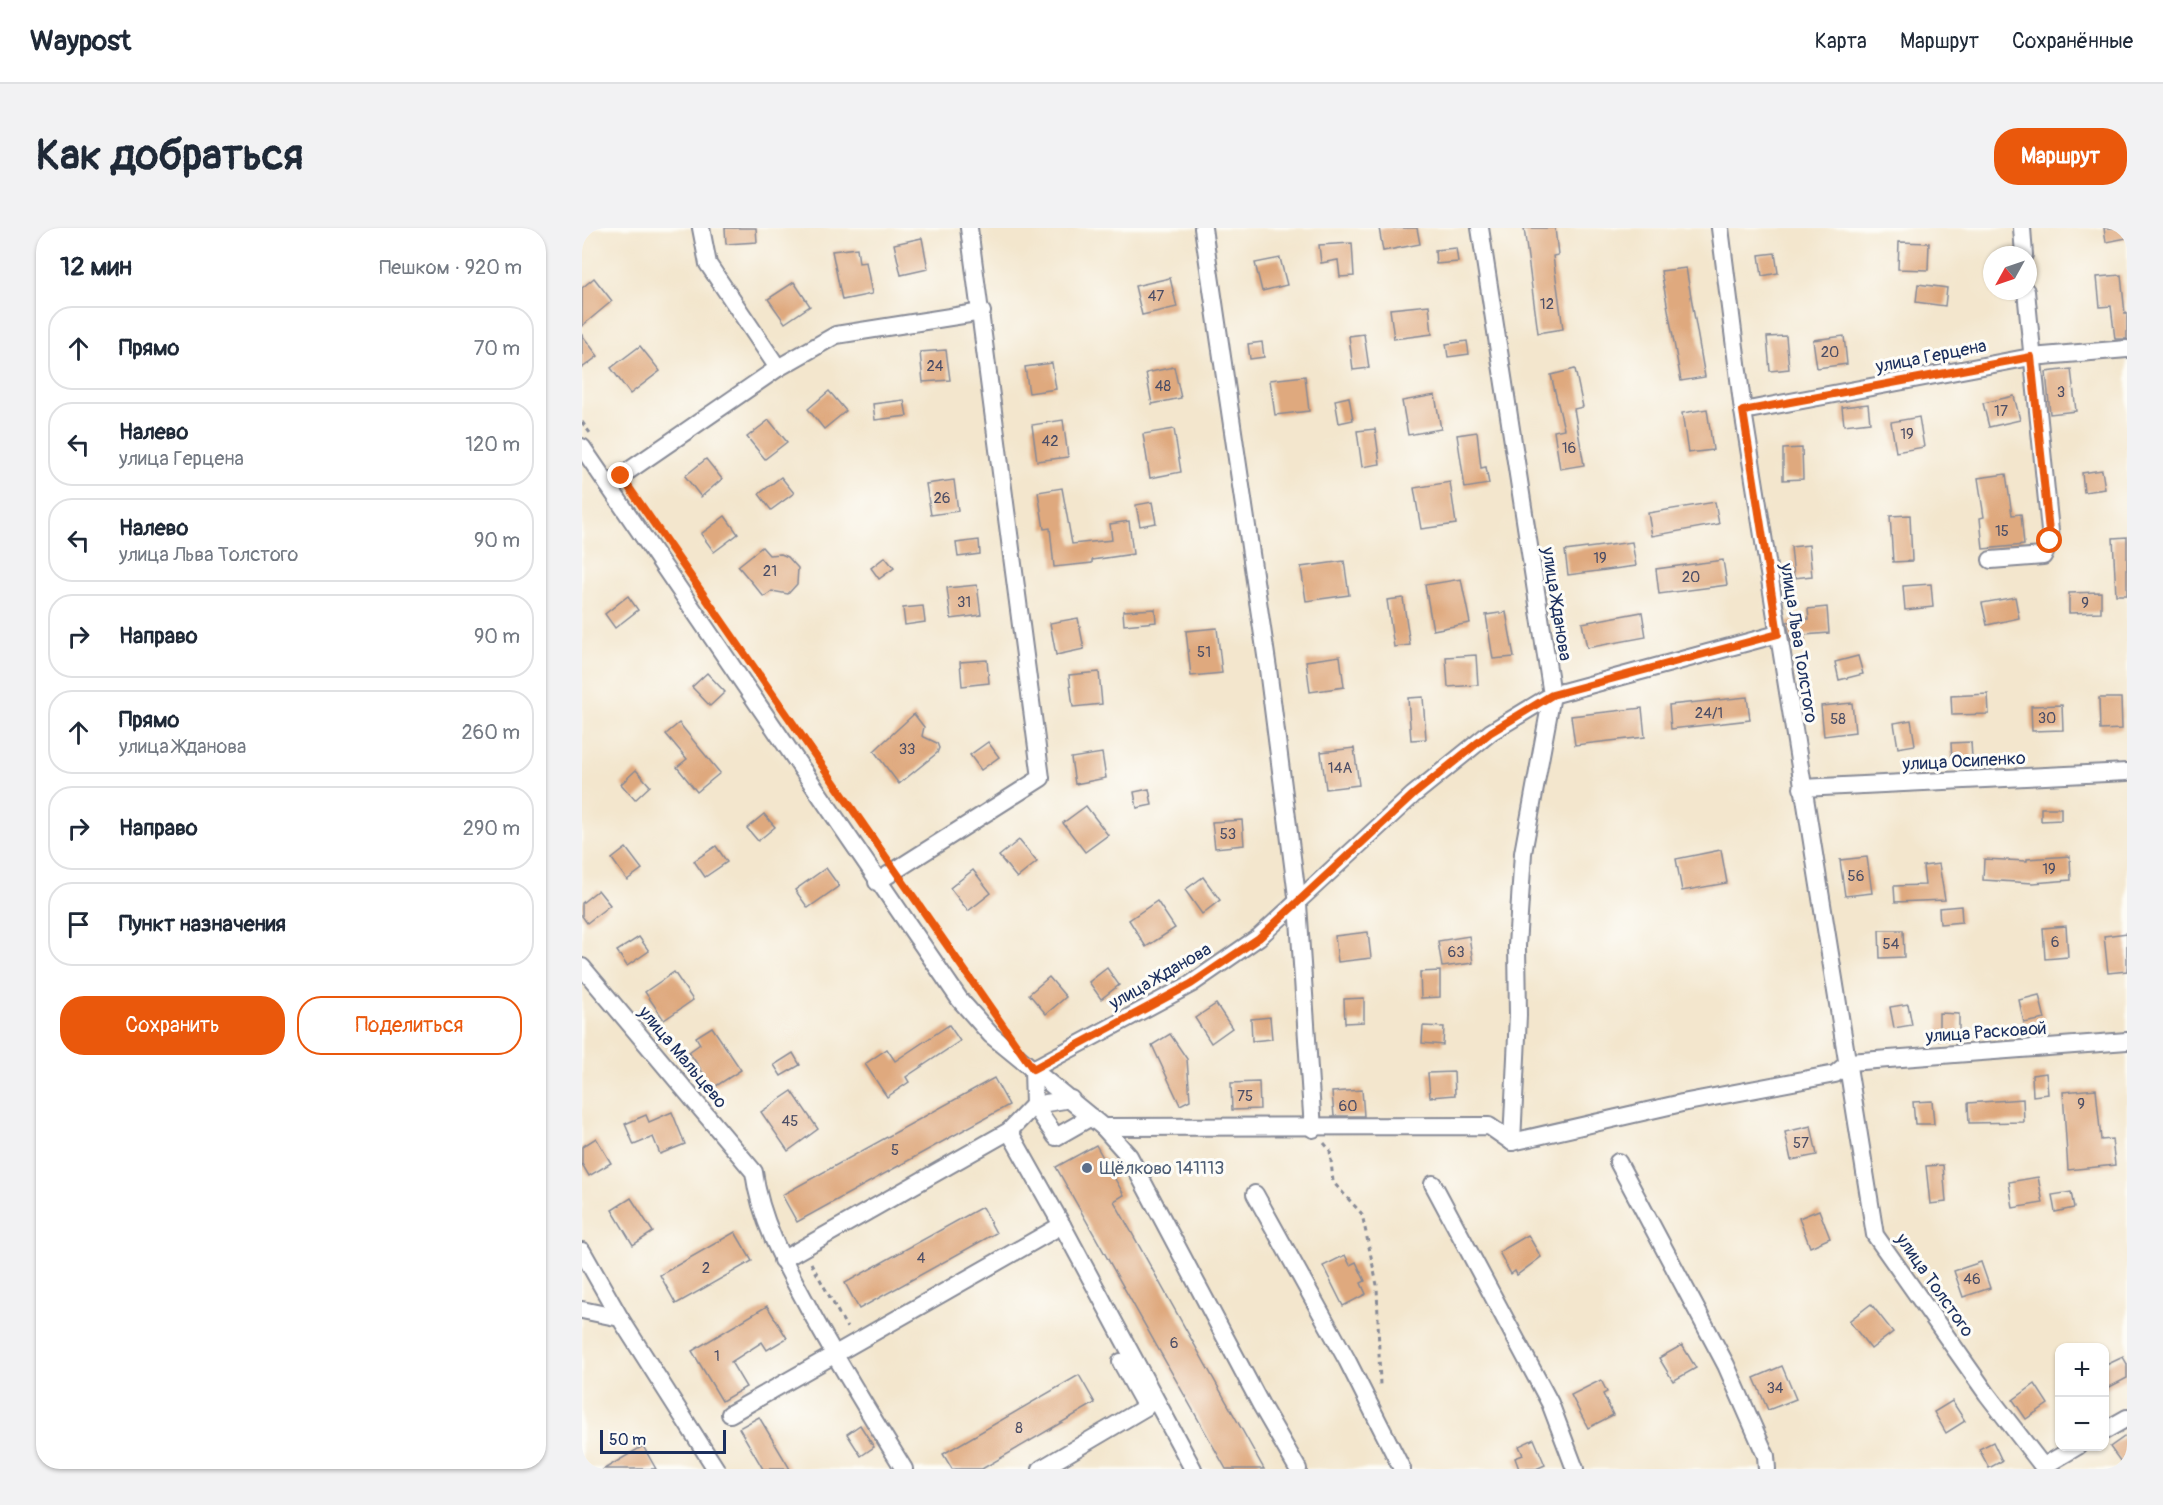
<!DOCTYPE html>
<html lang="ru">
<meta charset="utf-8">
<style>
:root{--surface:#fff;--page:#f2f2f3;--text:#1f2937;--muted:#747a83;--line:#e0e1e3;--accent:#ea580c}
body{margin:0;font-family:Pangolin,sans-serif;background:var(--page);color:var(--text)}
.controls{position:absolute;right:18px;bottom:18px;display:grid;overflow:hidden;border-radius:12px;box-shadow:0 2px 4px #0004}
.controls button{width:54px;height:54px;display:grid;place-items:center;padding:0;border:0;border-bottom:2px solid var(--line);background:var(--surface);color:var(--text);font:30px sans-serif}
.compass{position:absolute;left:1401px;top:18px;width:54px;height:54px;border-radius:50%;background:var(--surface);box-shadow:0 2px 4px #0004;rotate:230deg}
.scale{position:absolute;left:18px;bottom:15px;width:126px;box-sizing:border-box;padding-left:6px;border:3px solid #1b2f5e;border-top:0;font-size:16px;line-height:21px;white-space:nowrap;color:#1b2f5e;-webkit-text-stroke:4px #fdfcf7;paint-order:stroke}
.stop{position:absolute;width:18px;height:18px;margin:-14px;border:4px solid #ea580c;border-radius:50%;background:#fff}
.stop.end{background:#ea580c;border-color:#fff;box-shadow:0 2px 6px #0008}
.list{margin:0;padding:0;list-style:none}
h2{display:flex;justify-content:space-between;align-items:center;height:78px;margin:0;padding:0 24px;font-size:26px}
h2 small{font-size:20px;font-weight:400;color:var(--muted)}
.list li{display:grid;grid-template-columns:39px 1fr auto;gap:18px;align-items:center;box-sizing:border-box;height:84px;margin:0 12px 12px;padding:0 12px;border:2px solid var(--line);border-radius:24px}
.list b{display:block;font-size:22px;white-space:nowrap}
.list p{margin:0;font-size:20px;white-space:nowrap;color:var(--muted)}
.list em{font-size:20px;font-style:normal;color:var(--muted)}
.actions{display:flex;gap:12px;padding:18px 24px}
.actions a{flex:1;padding:14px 0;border:2px solid var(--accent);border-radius:24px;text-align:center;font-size:21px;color:var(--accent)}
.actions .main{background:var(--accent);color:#fff}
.icon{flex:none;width:33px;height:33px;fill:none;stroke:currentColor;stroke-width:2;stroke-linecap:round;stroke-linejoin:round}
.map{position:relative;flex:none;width:1545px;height:1241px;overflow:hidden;border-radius:24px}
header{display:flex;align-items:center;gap:36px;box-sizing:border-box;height:84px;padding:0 30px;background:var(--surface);border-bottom:2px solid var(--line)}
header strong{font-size:28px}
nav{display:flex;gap:33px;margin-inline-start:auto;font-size:21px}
.intro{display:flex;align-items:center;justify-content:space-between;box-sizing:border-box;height:144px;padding:0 36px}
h1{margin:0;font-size:42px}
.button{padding:15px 27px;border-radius:24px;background:var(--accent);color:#fff;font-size:21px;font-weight:700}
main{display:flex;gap:36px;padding:0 36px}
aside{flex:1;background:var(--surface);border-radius:24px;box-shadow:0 2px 4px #0004}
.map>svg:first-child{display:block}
</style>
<header>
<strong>Waypost</strong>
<nav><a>Карта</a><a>Маршрут</a><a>Сохранённые</a></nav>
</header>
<div class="intro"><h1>Как добраться</h1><a class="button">Маршрут</a></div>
<main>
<aside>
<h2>12 мин<small>Пешком · 920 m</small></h2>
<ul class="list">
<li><svg class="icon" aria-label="ahead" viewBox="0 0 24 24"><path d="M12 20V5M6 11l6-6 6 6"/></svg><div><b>Прямо</b></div><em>70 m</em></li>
<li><svg class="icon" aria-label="left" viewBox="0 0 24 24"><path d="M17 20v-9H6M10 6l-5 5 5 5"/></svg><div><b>Налево</b><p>улица Герцена</p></div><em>120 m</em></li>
<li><svg class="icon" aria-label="left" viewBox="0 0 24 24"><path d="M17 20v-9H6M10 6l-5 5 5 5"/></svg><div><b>Налево</b><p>улица Льва Толстого</p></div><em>90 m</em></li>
<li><svg class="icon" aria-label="right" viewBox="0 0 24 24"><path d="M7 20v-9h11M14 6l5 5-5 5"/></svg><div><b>Направо</b></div><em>90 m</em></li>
<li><svg class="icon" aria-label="ahead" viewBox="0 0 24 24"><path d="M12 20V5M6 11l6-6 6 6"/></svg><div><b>Прямо</b><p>улица Жданова</p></div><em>260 m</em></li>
<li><svg class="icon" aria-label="right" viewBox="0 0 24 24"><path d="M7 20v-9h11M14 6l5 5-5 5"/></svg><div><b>Направо</b></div><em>290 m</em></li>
<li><svg class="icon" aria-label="arrive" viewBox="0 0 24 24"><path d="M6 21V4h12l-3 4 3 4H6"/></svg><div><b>Пункт назначения</b></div></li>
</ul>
<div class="actions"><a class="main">Сохранить</a><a>Поделиться</a></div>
</aside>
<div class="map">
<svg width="1545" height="1241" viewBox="0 0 1545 1241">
<rect width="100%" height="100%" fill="#fdfcf7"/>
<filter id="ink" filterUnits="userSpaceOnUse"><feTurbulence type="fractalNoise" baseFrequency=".0167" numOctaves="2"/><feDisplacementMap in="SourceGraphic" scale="12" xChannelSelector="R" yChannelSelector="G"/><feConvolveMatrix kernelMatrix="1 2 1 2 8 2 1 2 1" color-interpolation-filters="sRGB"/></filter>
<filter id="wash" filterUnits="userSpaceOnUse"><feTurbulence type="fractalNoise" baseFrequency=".008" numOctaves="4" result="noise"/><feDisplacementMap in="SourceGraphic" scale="24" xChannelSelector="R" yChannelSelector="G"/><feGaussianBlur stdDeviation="1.35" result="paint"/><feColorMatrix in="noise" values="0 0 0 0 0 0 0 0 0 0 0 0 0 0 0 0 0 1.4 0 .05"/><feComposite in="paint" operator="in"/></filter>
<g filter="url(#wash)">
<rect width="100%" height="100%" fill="#f3e6cd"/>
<g id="blocks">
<g fill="#dfa97e">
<path d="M143,0H174L175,14L144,16Z"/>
<path d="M797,0H835L838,16L801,23Z"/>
<path d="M942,0H973L976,27L971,28L981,101L956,105Z"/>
<path d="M1522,0H1545V10L1524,14Z"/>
<path d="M340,10L346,41L319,47L312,16Z"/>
<path d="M1317,14L1347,15L1346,42L1316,41Z"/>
<path d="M770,15L772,48L758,49L756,32L739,35L737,17Z"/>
<path d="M275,20L277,35L284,34L290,66L260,72L250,23Z"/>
<path d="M874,20L876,34L854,36L853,22Z"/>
<path d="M1193,25L1196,45L1180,48L1177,27Z"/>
<path d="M698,30L705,57L680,63L673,35Z"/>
<path d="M1104,40L1123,149L1099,153L1079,43Z"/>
<path d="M1539,47L1543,86L1545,85V111H1533L1529,78L1518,79L1515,49Z"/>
<path d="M12,50L30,73L0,98V60Z"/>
<path d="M588,50L595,79L560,87L553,58Z"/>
<path d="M212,54L228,78L203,95L186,71Z"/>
<path d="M1336,56L1365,60L1363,78L1334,74Z"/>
<path d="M847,77L850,106L812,111L808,81Z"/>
<path d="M782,106L787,140L771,142L767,108Z"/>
<path d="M0,107L16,128L0,140Z"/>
<path d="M1204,108L1207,141L1188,143L1185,109Z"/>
<path d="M1262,108L1265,136L1235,140L1231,112Z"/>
<path d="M885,113L887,126L866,129L864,116Z"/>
<path d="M680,114L682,129L668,131L666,116Z"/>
<path d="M58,118L78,143L48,166L29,140Z"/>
<path d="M364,122L368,152L341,154L338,124Z"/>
<path d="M470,135L474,161L447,165L443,139Z"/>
<path d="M592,139L599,170L570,176L564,145Z"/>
<path d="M993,141L1001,179L992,181L1002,237L978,241L972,203L982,201L969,147Z"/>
<path d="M1489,141L1494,183L1468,186L1464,144Z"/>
<path d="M723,148L727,183L693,187L688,152Z"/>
<path d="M247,163L264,183L242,201L226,181Z"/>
<path d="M853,167L859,201L826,207L820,173Z"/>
<path d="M1432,168L1438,192L1407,199L1401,175Z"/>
<path d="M767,169L771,192L757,195L753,172Z"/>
<path d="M322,172L325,188L293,192L291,176Z"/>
<path d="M1286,176L1288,194L1262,197L1260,179Z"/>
<path d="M1125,181L1131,222L1106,225L1100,185Z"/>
<path d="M1337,189L1342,219L1314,224L1309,194Z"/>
<path d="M187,192L205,214L183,231L165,209Z"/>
<path d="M481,192L486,229L455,233L450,197Z"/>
<path d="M592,201L599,244L568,250L561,206Z"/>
<path d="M793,201L798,236L780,239L775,203Z"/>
<path d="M895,204L899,240L904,239L907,256L883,260L875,207Z"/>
<path d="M1220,220L1221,251L1201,252V221Z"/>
<path d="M124,231L140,251L119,269L103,248Z"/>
<path d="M1520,242L1523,261L1502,264L1500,245Z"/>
<path d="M1424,246L1430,287L1439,286L1442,317L1401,321L1398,290L1402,289L1396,250Z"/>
<path d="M199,249L212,265L189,282L177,266Z"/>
<path d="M372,252L376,283L349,287L344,256Z"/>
<path d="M868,254L874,296L839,301L832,260Z"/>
<path d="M480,260L490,316L530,312L528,296L547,293L551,326L510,332V335L472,339L468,300L462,301L456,264Z"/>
<path d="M570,274L574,295L558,298L554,277Z"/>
<path d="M1133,274L1137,296L1070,308L1066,285Z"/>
<path d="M1328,287L1330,333L1311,334L1308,288Z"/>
<path d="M143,288L156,306L132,324L119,306Z"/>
<path d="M1545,309V367H1534L1531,310Z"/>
<path d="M397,312L398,326L376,329L374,315Z"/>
<path d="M1050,314L1054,338L986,347L983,323Z"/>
<path d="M1227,317L1230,348L1212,350L1209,319Z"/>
<path d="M180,319L187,327L199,326L206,329L216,340L215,356L206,366L190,363L182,369L156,338Z"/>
<path d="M303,329L312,340L297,351L289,340Z"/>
<path d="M1141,332L1145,357L1077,366L1074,341Z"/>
<path d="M762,333L767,367L724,373L719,339Z"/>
<path d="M879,351L888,395L851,402L843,357Z"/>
<path d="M1349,356L1351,379L1323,382L1321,358Z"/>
<path d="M395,357L399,387L369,391L365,360Z"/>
<path d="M1519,364V384L1487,385V365Z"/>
<path d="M46,368L56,382L33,400L23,386Z"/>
<path d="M1433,369L1437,390L1405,397L1400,375Z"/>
<path d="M821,370L828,417L812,419L805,372Z"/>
<path d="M341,378L343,394L323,397L321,380Z"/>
<path d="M1245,379L1247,405L1222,407L1224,418L1210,420L1205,394L1227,391L1226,381Z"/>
<path d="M573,381L574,394L542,397L541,383Z"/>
<path d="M924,384L932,429L911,431L904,387Z"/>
<path d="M1060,384L1064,409L1005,420L1000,395Z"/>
<path d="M496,390L502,421L474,427L468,395Z"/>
<path d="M635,400L640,445L609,448L604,403Z"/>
<path d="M894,427L896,457L866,459L864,429Z"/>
<path d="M758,428L762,459L728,464L724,433Z"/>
<path d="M1276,428L1281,446L1257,452L1253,434Z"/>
<path d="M405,432L407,455L380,458L378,434Z"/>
<path d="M517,444L520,476L491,479L487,447Z"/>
<path d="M125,445L143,464L128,478L110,459Z"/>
<path d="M1406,466L1407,486L1370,487L1369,468Z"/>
<path d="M841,469L844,511L829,512L826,470Z"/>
<path d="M1165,469L1168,492L1089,501L1087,477Z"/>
<path d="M1517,470H1539L1540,501L1518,502Z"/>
<path d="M1270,475L1273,504L1242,508L1239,478Z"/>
<path d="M1480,477L1481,502L1450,503L1449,478Z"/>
<path d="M1060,480L1063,509L993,517L989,488Z"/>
<path d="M332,486L342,499L340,508L355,515L357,520L355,525L317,556L292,523Z"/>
<path d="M1329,492L1333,517L1316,520L1312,495Z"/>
<path d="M97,495L138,545L115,564L95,539L105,531L84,506Z"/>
<path d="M406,514L417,529L399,542L388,527Z"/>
<path d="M1389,514L1390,530L1370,531L1369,515Z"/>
<path d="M772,520L777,557L744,561L739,524Z"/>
<path d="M520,525L524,550L493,556L489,530Z"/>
<path d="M54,542L68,558L53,572L39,556Z"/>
<path d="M567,561L570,577L555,580L552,564Z"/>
<path d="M504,578L526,607L503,624L481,595Z"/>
<path d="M1459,580H1479V592L1459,593Z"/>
<path d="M182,586L193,599L176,613L165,600Z"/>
<path d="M660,592L662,617L633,620L630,594Z"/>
<path d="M437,612L455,634L435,650L417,628Z"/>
<path d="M134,618L145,634L123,649L112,633Z"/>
<path d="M44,620L60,641L45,652L30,631Z"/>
<path d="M1139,622L1145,655L1100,663L1094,631Z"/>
<path d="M1488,628L1489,652L1451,655L1401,652L1402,631L1445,633V631Z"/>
<path d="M1285,629L1290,665L1263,668L1258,632Z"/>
<path d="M1357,636L1363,672L1313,674L1312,658L1343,657L1341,638Z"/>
<path d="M244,640L257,658L226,680L213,662Z"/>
<path d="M391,642L409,665L386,683L368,660Z"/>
<path d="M621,649L638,672L620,686L603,662Z"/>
<path d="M16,662L28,677L5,695L0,688V675Z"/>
<path d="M575,673L593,700L564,719L547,692Z"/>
<path d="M1379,678L1380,694L1358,696L1357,680Z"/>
<path d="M1484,698L1486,729L1463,731L1461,700Z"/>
<path d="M1297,702H1321L1322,729L1298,730Z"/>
<path d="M786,704L789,730L756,734L753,708Z"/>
<path d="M1545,705V743L1526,745L1522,708Z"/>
<path d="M887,708L891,735L860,739L856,713Z"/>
<path d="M57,709L67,723L45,738L35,723Z"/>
<path d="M525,740L537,757L519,771L507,754Z"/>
<path d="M858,743V769L839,770L838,744Z"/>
<path d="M92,744L111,772L82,792L63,764Z"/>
<path d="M467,749L484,769L464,786L447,766Z"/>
<path d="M1457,767L1463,791L1442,795L1437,772Z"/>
<path d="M782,770V794L763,795L762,771Z"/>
<path d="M634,776L650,800L629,815L613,790Z"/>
<path d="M1326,776L1330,797L1312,800L1308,779Z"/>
<path d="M1357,785L1377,786V812H1357Z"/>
<path d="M688,789L690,811L670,813L669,791Z"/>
<path d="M367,797L378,813L324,849L327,854L305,869L283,836L305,821L313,833Z"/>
<path d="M841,798L862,799L861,817L840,815Z"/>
<path d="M130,799L159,842L131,860L107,824L118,816L114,809Z"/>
<path d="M588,806L605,831L608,872L598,877L570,817Z"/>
<path d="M211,825L218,837L199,848L192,837Z"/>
<path d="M872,844L873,867L848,869L846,845Z"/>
<path d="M1464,845L1466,866L1451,868L1450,847Z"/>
<path d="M412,850L427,877L215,994L200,967Z"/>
<path d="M677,854L678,881L650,882L649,855Z"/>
<path d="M1514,861L1519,912L1530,911L1533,937L1486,942L1481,864Z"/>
<path d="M780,862L782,888H752L750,864Z"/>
<path d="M210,863L236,901L206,923L179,884Z"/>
<path d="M1441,871L1442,894L1387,895L1386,875Z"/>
<path d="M1350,873L1352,896H1333L1331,874Z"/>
<path d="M90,884L103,916L78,926L71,909L52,917L43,896L64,887L67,894Z"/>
<path d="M1229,898L1235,927L1209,932L1203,904Z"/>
<path d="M14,910L29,935L7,948L0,936V919Z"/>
<path d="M514,917L542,967L532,973L682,1241H644L474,939Z"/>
<path d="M1361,937L1364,974L1348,976L1344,938Z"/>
<path d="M1456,949L1461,975L1431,980L1427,954Z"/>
<path d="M1489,964L1492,980L1473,984L1470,967Z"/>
<path d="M49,970L71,1004L51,1017L30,982Z"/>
<path d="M400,979L414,1005L277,1081L263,1055Z"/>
<path d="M1237,982L1248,1010L1228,1019L1217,990Z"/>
<path d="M153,1004L170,1033L94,1076L78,1047Z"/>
<path d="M946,1007L959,1029L935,1047L933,1043L929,1046L917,1024Z"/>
<path d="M763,1027L768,1037L774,1034L783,1053L779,1055L784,1066L761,1078L741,1038Z"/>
<path d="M1399,1034L1408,1060L1381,1069L1372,1043Z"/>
<path d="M1289,1076L1311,1104L1289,1121L1267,1093Z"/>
<path d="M185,1078L205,1110L185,1122L180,1114L149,1134L164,1159L140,1173L110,1123Z"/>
<path d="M1100,1117L1114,1140L1091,1153L1077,1130Z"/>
<path d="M1541,1129L1545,1136V1150L1522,1162V1138Z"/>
<path d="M1200,1138L1214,1171L1186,1182L1172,1150Z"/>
<path d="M497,1147L513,1175L400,1241H370L361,1226Z"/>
<path d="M1019,1152L1025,1164L1021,1166L1031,1187L1006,1200L989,1167Z"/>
<path d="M1453,1156L1466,1176L1444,1191L1431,1172Z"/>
<path d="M1370,1173L1383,1193L1364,1205L1352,1184Z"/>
<path d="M177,1189L208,1241H181L157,1200Z"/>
<path d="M278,1197L292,1219L279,1228L265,1206Z"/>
<path d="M1545,1207V1241H1544L1528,1219Z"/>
<path d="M952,1211L963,1237L954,1241H937L933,1230L941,1227L937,1218Z"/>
<path d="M1411,1214L1420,1233L1407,1240L1397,1221Z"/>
<path d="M61,1218L74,1241H22Z"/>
</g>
</g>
</g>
<g filter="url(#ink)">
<use href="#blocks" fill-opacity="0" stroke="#878a96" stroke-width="1.5"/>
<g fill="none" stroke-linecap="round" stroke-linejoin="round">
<defs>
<g id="minor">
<path d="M119,0L126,36L196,140"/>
<path d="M621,0L686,441L716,676L731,901"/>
<path d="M1138,0L1161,183L1293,1007L1405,1166L1463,1241"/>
<path d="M1440,0L1442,27"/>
<path d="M1161,183L1449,129L1545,121"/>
<path d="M0,219L378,772L409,807L521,899L547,928L679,1177L716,1241"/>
<path d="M26,257L196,140L254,107L400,84"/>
<path d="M1409,332L1461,328L1469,313L1444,63"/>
<path d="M1220,560L1545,544"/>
<path d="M295,654L459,550L387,0"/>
<path d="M0,739L172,944C178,991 201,1033 224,1075C254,1132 288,1186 322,1241"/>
<path d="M1267,834L1545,813"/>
<path d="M451,841L609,756L677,709L831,567L909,504L970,467L898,0"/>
<path d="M451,841L452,877L474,909L509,889"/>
<path d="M521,899L907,898L930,914L1100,875L1253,846L1267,834"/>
<path d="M427,903L480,997L611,1241"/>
<path d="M930,914L936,787L935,718L941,625L970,467L1196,406"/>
<path d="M1036,934L1144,1137L1184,1228L1185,1241"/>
<path d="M851,956L968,1175L993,1241"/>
<path d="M673,966L765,1132L820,1241"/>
<path d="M0,1023L38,1090"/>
<path d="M200,1032L427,903L452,877L489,871"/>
<path d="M0,1082L38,1090L134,1241"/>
<path d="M148,1186L480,997"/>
<path d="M1522,1203L1545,1190"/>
<path d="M1462,1238L1496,1218"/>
<path d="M459,1241L564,1179L539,1134"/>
</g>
</defs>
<use href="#minor" stroke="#878a96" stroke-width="20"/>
<g stroke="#878a96" stroke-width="3" stroke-dasharray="4.5 4.5" stroke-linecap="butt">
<path d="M0,194L8,205"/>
<path d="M187,461L306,630"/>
<path d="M323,655L409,780"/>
<path d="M742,915L748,922L751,954L780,986L795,1057L798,1158"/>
<path d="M229,1035L265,1100"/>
</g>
<use href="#minor" stroke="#fff" stroke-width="16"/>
</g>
</g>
<g fill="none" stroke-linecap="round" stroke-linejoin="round" filter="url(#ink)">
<path stroke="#ea580c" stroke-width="8" d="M39,248L451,841L609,756L677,710L831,567L909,504L970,467L1196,406L1161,183L1449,129L1468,313"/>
</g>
<circle fill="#5c6f8a" stroke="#fdfcf7" stroke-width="2" cx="505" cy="940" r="6"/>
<g text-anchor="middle" stroke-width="6" stroke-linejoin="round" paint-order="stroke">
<g font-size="15" fill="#4c4e66">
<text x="574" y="73">47</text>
<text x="965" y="81">12</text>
<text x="1248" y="129">20</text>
<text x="353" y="143">24</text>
<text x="581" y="163">48</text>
<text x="1479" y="169">3</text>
<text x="1419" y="188">17</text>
<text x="1325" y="211">19</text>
<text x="468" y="218">42</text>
<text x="987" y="225">16</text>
<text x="360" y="275">26</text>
<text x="1420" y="308">15</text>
<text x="1018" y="335">19</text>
<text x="188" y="348">21</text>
<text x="1109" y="354">20</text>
<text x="382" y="379">31</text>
<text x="1503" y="380">9</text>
<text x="622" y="429">51</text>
<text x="1127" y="490">24/1</text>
<text x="1465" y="495">30</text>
<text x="1256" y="496">58</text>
<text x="325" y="526">33</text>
<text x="758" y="545">14А</text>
<text x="646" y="611">53</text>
<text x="1467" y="646">19</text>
<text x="1274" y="653">56</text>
<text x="1473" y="719">6</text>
<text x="1309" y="721">54</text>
<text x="874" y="729">63</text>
<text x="663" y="873">75</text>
<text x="1499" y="881">9</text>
<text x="766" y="883">60</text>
<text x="208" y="898">45</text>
<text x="1219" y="920">57</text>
<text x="313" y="927">5</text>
<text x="339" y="1035">4</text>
<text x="124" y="1045">2</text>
<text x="1390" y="1056">46</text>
<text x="592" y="1120">6</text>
<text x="135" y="1133">1</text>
<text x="1193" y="1165">34</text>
<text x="437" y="1205">8</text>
</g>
<g font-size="18" fill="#1b2f5e" stroke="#fdfcf7">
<text transform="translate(1349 128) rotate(-11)" y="6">улица Герцена</text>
<text transform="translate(975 376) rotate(81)" y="6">улица Жданова</text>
<text transform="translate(1217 415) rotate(81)" y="6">улица Льва Толстого</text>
<text transform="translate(1382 533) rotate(-3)" y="6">улица Осипенко</text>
<text transform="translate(578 748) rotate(-30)" y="6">улица Жданова</text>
<text transform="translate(1404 804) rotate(-4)" y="6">улица Расковой</text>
<text transform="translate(101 829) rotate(50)" y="6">улица Мальцево</text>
<text transform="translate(1353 1057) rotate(55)" y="6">улица Толстого</text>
</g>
<g font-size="18" fill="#4e5e75" stroke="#fdfcf7" text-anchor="start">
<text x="517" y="946">Щёлково 141113</text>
</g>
</g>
</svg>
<div class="controls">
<button>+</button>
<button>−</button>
</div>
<svg class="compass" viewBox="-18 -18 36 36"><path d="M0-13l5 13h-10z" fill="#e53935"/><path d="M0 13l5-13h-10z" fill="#747a83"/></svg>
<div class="scale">50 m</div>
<div class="stop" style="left:1468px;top:313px"></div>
<div class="stop end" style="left:39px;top:248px"></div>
</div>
</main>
